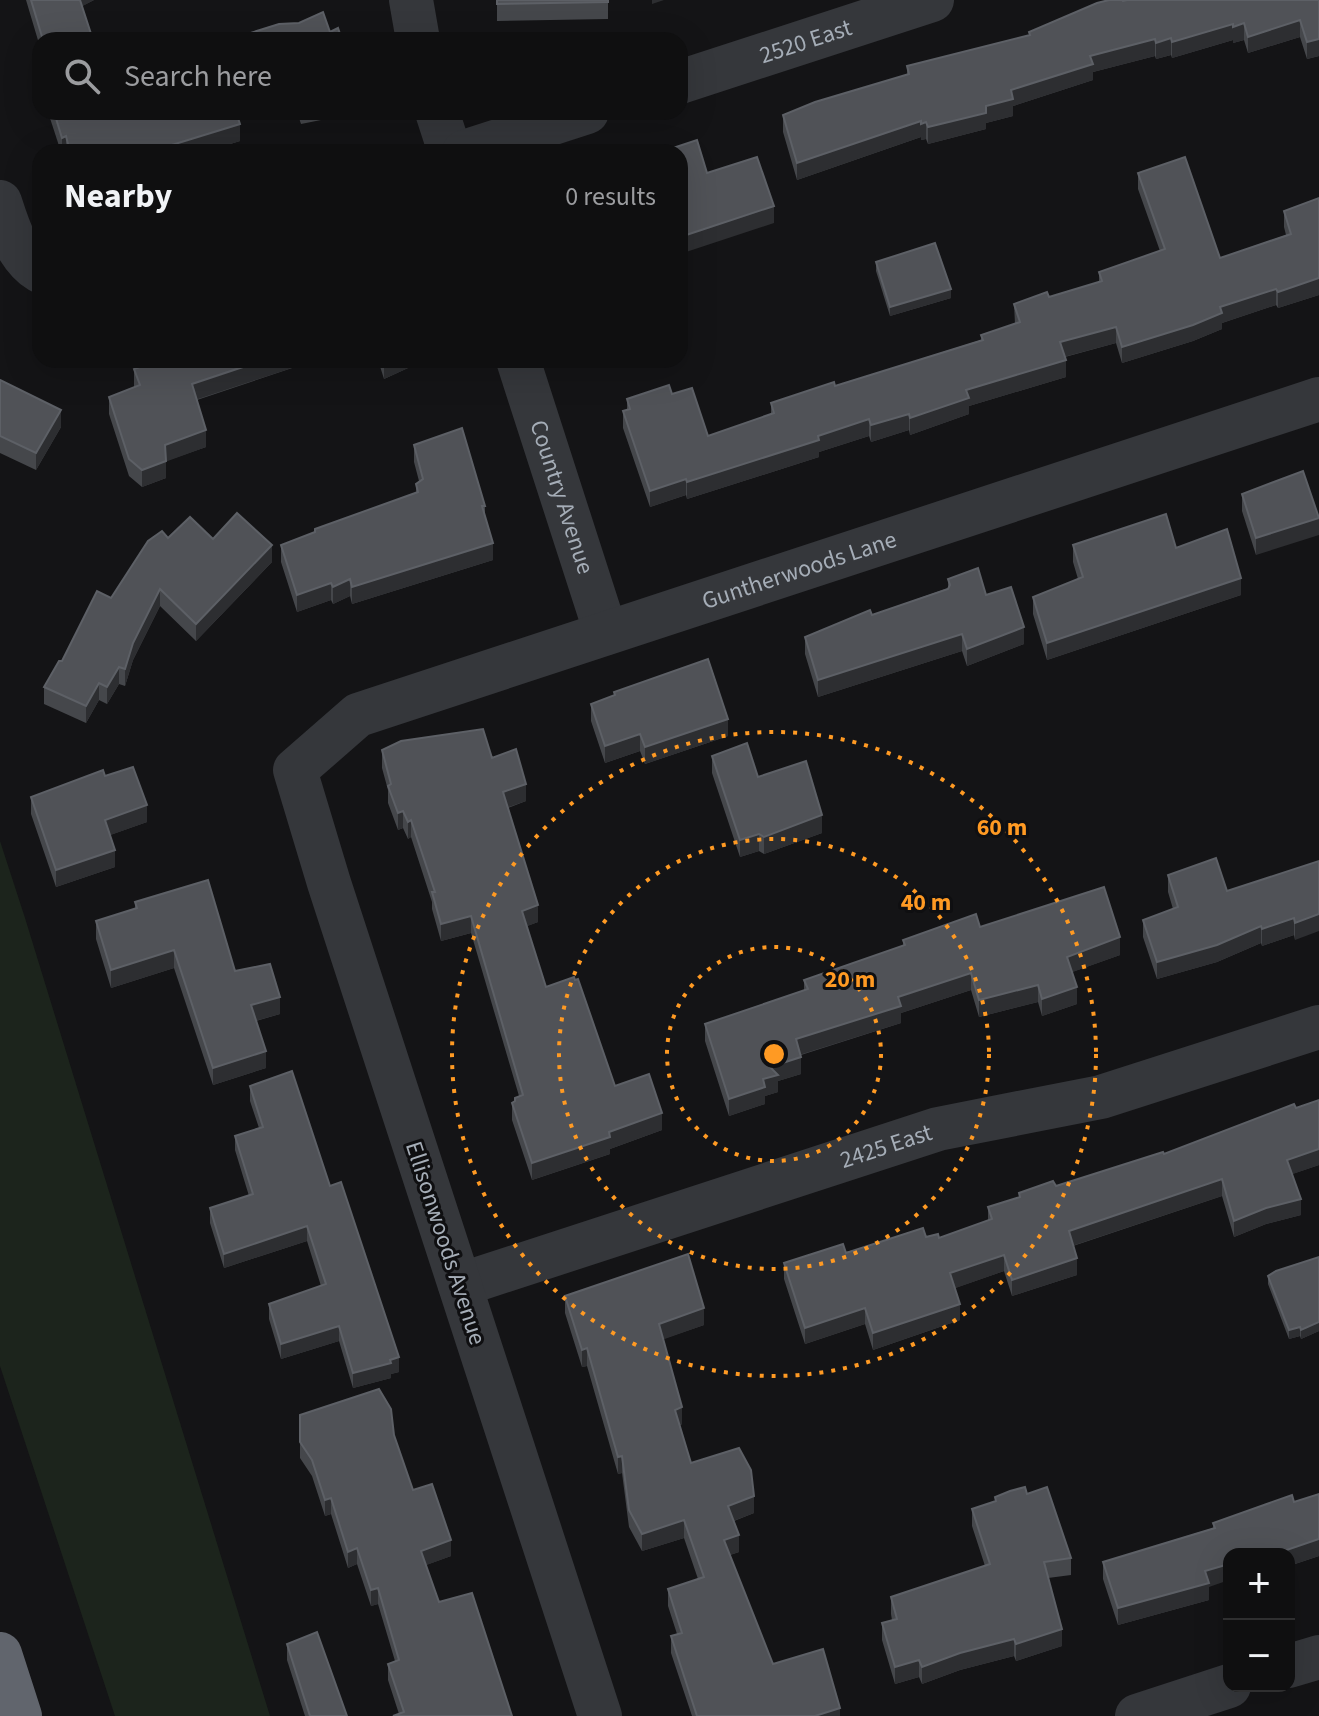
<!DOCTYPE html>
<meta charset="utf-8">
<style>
:root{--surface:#0f0f10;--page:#181819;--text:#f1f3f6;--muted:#9b9c9f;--line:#2f2f30}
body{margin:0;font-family:"Source Sans 3",sans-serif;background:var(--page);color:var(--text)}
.controls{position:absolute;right:24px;bottom:24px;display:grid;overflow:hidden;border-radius:16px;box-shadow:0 8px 32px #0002}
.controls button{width:72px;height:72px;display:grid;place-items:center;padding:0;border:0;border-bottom:2px solid var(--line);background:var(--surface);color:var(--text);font:40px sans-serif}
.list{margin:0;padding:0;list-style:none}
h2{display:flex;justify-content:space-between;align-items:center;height:104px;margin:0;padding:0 32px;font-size:34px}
h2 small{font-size:26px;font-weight:400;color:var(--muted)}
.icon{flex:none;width:44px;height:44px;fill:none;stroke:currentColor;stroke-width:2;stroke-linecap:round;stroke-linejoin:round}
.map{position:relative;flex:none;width:1319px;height:1716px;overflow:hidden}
.search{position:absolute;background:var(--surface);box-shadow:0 8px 32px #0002;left:32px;top:32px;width:656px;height:88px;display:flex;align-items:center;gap:20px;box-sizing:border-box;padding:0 28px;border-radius:24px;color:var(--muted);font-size:30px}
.panel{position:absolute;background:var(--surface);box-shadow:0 8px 32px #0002;left:32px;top:144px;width:656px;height:224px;border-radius:24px}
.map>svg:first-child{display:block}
</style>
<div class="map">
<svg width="1319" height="1716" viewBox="0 0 1319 1716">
<rect width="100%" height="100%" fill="#141416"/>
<path fill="#1c241c" d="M0,841L25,918L270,1716H115L0,1366Z"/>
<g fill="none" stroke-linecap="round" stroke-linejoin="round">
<g stroke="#35373b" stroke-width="44">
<path d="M411,0L418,40"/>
<path id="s1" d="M680,82L932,0"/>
<path d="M437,112L450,152"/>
<path d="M464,152L587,112"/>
<path d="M0,202C8,227 17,257 40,271"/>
<path id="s2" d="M518,360L606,633"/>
<path id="s3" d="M460,1285L938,1129L1101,1097L1319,1027"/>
<path d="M1289,1666L1319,1657"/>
<path id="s4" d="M600,1716L329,883L295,770L358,715L1319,399"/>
<path d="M1137,1716L1229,1686"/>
</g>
<path stroke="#61656d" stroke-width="44" d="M0,1654L20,1716"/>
</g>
<g fill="#45474b">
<path d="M26,0H94L82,6L93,40H40V47Z"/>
<path d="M497,0H608V19L497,21Z"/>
<path d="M1319,0V56L1307,59L1300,37L1248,53L1244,40L1233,43V40L1172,58L1171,55L1156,59L1155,56L1093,72V80L1013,106V116L986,123V129L928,144L926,139L921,140V137L797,180L783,132V115L907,75V66L1029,36V32L1123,1Z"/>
<path d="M40,54V85L36,73V55Z"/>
<path d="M48,112H236L240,141L204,152H61Z"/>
<path d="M287,112H340L326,119L301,124L298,115L289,118Z"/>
<path d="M1138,173L1220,258L1286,235L1284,227V211L1319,198V295L1278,308L1276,305L1222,323V329L1193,341L1122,363L1116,343L1065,357L1066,377L969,406V414L910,435L909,430L871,442L869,436L819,452V457L687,499L686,495L650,507L623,428V411L627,410V399L672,394L708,436L771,415V403L835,386L981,340V335L1015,324L1014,304L1049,297L1099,282V272L1160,251L1138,189Z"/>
<path d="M876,262L951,298L890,316L876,271Z"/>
<path d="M310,360V362L197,400L206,447L166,461V478L142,487L129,476L109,414V397L134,388V369Z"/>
<path d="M378,360H435V362L408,368L384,379Z"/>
<path d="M0,380L61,427L36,470L0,453Z"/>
<path d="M414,445L485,506V517L493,560L352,604L350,596L333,604L331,600L297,612L281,562V545L315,533V529L416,493V484L419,481L414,462Z"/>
<path d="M1303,471L1256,555L1242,511V494Z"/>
<path d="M168,538L213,539L272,562L196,641L160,606L133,660L125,686L119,684L107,704L99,700L86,723L44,704V687L62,661L111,598Z"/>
<path d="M1073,545L1176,548L1241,595L1047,660L1033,614V597L1078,579L1073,562Z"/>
<path d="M948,579L986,595L1024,644L967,666L962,651L818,697L805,654V637L872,615L948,588Z"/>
<path d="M614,692L728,736L645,764L640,751L605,763L591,721V704L614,696Z"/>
<path d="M382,750L492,758L526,801L508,808L538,922L527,926L546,987L615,1086L662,1130L610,1149V1154L532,1180L512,1120V1103L515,1102L519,1096L471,933L441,941L432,909V902L411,837L408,839L403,828L398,830L388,803V790L382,768Z"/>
<path d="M712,756L758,777L822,833L764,854L759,851L740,857L712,773Z"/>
<path d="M105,776L147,822L110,835L115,867L56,887L31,814V797Z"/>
<path d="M1319,861L1295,940L1294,935L1262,946L1261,943L1217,962L1157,979L1143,937V920L1173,909L1168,892V875L1227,891Z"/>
<path d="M135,902L235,971L280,1014L256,1021L266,1068L213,1085L174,968L111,988L96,939V921L135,909Z"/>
<path d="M980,927L1120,955L1072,972L1077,1004L1042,1016L1038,1002L979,1017L971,990L901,1013V1023L801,1055V1074L778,1081V1092L765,1096V1104L729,1116L705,1041V1024L804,990V980L903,946V940Z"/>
<path d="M250,1086L330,1186L399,1372L391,1374V1378L353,1388L339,1341L281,1359L269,1319V1304L321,1286L307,1241L224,1268L210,1223V1208L249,1196L235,1150V1136L259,1128L250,1101Z"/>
<path d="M1319,1100V1165L1292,1174L1301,1215L1266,1224L1234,1237L1222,1196L1073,1246L1077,1275L1012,1296L1004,1271L955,1288L960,1320L873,1350L865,1324L805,1344L784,1279V1263L926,1237L939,1238L988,1220V1207L1164,1154Z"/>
<path d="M1319,1257V1331L1301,1339L1300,1336L1289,1339L1268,1284V1276Z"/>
<path d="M565,1296L704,1325L663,1339L682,1424L679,1426L691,1463L754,1513L734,1521L739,1552L730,1555L773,1664L840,1716H692L671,1653V1636L677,1634L668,1606V1589L698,1579L684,1538L642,1551L629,1527L622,1473L618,1474L587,1366L582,1367L565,1313Z"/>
<path d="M300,1415L394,1435L413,1490L451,1556L426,1565L439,1602L512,1716L399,1714L388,1680V1664L395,1661L378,1604L371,1606L357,1564L348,1568L331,1514L325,1516L312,1476L300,1458Z"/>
<path d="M1027,1494L1071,1558V1575L1048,1578L1062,1646L1016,1661L1014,1656L960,1670L922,1684L919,1677L895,1684L882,1640V1623L892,1620L891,1614V1597L985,1566L972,1526V1509Z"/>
<path d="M1294,1502L1319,1556L1289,1566V1554H1229L1209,1587V1600L1118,1625L1103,1579V1562L1213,1528V1523Z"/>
<path d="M287,1644L347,1716H305L287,1660Z"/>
</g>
<g fill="#2d2e31">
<path d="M77,0H94L77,9Z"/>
<path d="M652,0H664L652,4Z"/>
<path d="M1300,20V37L1248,53V37Z"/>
<path d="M1244,23V40L1233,43V27Z"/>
<path d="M1233,24V40L1172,58V42Z"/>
<path d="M1171,38V55L1156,59V43Z"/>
<path d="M1155,39V56L1093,72V80L1013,106V116L986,123V129L928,144V127L986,106L1011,90L1090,56Z"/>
<path d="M1319,39V56L1307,59V42Z"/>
<path d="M289,112H298V115L289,118Z"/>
<path d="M326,112H340L326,119Z"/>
<path d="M921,121V137L797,180V163Z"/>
<path d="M926,122V139L921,140V124Z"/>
<path d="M240,124V141L204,152H149Z"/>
<path d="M66,136V152H62V138Z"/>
<path d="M774,206V223L680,254V237Z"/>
<path d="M1319,278V295L1278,308V292Z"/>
<path d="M951,289V298L890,316V307Z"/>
<path d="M1276,289V305L1222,323V329L1193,341L1122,363V347L1220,307Z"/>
<path d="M1116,327V343L1060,358V342Z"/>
<path d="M264,360H310V362L192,401V384Z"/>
<path d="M389,360H435V362L408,368L384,379V362Z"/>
<path d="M1066,360V377L969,406V414L910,435V418L966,390Z"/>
<path d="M61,410V427L36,470V453Z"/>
<path d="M909,414V430L871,442V425Z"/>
<path d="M869,419V436L819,452V457L687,499V482L818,436Z"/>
<path d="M206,430V447L165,462V445Z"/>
<path d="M166,461V478L142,487V470Z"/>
<path d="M686,479V495L650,507V491Z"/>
<path d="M1319,518V535L1256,555V538Z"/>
<path d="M493,543V560L352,604V587Z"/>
<path d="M272,545V562L196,641V624Z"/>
<path d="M1241,578V595L1047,660V643Z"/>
<path d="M350,579V596L333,604V587Z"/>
<path d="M331,583V600L297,612V595Z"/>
<path d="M160,589V606L133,660L125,686V669L133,643Z"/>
<path d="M1024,627V644L967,666V649Z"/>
<path d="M962,634V651L818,697V680Z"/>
<path d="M119,667V684L107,704V687Z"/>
<path d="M99,683V700L86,723V706Z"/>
<path d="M728,719V736L645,764V747Z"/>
<path d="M640,734V751L605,763V746Z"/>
<path d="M526,784V801L503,809V792Z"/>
<path d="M147,805V822L105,837V820Z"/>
<path d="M403,811V828L398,830V813Z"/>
<path d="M822,815V833L764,854V837Z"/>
<path d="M411,820V837L408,839V822Z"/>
<path d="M759,834V851L740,857V840Z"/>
<path d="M115,850V867L56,887V870Z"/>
<path d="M538,905V922L522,928V911Z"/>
<path d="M1319,914V931L1295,940V923Z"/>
<path d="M471,916V933L441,941V924Z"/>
<path d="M1294,918V935L1262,946V929Z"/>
<path d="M1261,926V943L1217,962L1157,979V962Z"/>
<path d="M1120,937V955L1067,974V957Z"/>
<path d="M174,950V968L111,988V970Z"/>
<path d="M971,973V990L901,1013V1023L796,1056V1039L898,997Z"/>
<path d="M1038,985V1002L979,1017V1000Z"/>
<path d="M1077,987V1004L1042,1016V999Z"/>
<path d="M280,997V1014L251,1022V1005Z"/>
<path d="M266,1051V1068L213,1085V1068Z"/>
<path d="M801,1057V1074L778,1081V1092L765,1096V1104L729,1116V1099L763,1079L770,1067Z"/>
<path d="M662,1113V1130L610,1149V1154L532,1180V1163L609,1132Z"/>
<path d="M1319,1149V1165L1287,1176V1160Z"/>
<path d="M1222,1179V1196L1069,1247V1231Z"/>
<path d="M1301,1199V1215L1266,1224L1234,1237V1221L1266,1208Z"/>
<path d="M307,1226V1241L224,1268V1254Z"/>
<path d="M1004,1255V1271L950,1290V1273Z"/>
<path d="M1077,1258V1275L1012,1296V1280Z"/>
<path d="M960,1304V1320L873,1350V1333Z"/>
<path d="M704,1308V1325L659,1341V1324Z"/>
<path d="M865,1308V1324L805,1344V1328Z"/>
<path d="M1319,1322V1331L1301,1339V1330Z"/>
<path d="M339,1326V1341L281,1359V1344Z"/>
<path d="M1300,1327V1336L1289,1339V1330Z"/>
<path d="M587,1348V1366L582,1367V1350Z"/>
<path d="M399,1357V1372L391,1374V1378L353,1388V1373Z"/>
<path d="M682,1407V1424L675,1427V1410Z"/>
<path d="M622,1456V1473L618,1474V1457Z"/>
<path d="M754,1496V1513L728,1523V1506Z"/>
<path d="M331,1498V1514L325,1516V1500Z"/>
<path d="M684,1520V1538L642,1551V1534Z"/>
<path d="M739,1535V1552L724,1557V1540Z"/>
<path d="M1319,1539V1556L1289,1566V1554H1275Z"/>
<path d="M451,1540V1556L421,1567V1551Z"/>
<path d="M357,1548V1564L348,1568V1552Z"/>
<path d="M1229,1564V1580L1209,1587V1600L1118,1625V1608L1205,1571Z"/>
<path d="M378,1588V1604L371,1606V1590Z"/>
<path d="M1062,1629V1646L1016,1661V1644Z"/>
<path d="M1014,1639V1656L960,1670L922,1684V1667L960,1653Z"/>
<path d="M919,1660V1677L895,1684V1667Z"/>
<path d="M840,1708V1716H815Z"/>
</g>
<g fill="#505257" stroke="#5d6066" stroke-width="2">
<path d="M31,0H80L93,40H43Z"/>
<path d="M497,0H608V2L497,4Z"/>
<path d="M1109,0H1122L1123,1L1127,0H1319V39L1307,42L1300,20L1248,37L1244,23L1233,27V24L1172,42L1171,38L1156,43L1155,39L1090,56L1093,64L1011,90L1013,99L986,106V113L928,127L926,122L921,124V121L797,163L783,115L815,102L909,74L907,66L1030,35L1029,32L1097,3Z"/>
<path d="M323,12L330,32L338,28L342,40H242L241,36L279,24L299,23Z"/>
<path d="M40,54V67L36,55Z"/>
<path d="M54,112H236L240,124L149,152H70L66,136L62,138Z"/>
<path d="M697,140L707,173L757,157L774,206L680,237V152H661Z"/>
<path d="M1185,157L1220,258L1291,234L1284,211L1319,198V278L1278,292L1276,289L1220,307L1222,313L1193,325L1122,347L1116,327L1060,342L1066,360L966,390L969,398L910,418L909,414L871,425L869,419L818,436L819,440L687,482L686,479L650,491L623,411L630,409L627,399L669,385L672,394L692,388L708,436L774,413L771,403L834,382L835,386L983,340L981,335L1020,322L1014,304L1047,292L1049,297L1102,281L1099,272L1165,249L1138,173Z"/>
<path d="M935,243L951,289L890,307L876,262Z"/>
<path d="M159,360H264L192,384L206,430L165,445L166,461L142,470L129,459L109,397L140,385L134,369Z"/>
<path d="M0,380L61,410L36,453L0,436Z"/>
<path d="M462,428L485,506H482L493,543L352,587L350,579L333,587L331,583L297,595L281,545L315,532V529L418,492L416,484L423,479L414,445Z"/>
<path d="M1303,471L1319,518L1256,538L1242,494Z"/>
<path d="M237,513L272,545L196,624L160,589L133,643L125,669L119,667L107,687L99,683L86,706L44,687L59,661H62L97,591L111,598L148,541L162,531L168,538L190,517L213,539Z"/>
<path d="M1166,514L1176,548L1227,529L1241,578L1047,643L1033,597L1083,577L1073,545Z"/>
<path d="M978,568L986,595L1011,587L1024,627L967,649L962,634L818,680L805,637L870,610L872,615L948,589L950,585L948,579Z"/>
<path d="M708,659L728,719L645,747L640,734L605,746L591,704L615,695L614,692Z"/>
<path d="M483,729L492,758L516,749L526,784L503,792L538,905L522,911L546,987L574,977L575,980L578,979L615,1086L649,1074L662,1113L609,1132L610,1137L532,1163L512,1103L515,1101V1098L523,1095L471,916L441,924L432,892H435L411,820L408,822L403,811L398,813L388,786L391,784L382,750L401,741Z"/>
<path d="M747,743L758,777L806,761L822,815L764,837L759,834L740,840L712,756Z"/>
<path d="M133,767L147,805L105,820L115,850L56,870L31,797L103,770L105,776Z"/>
<path d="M1216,858L1227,891L1319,861V914L1295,923L1294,918L1262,929L1261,926L1217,945L1157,962L1143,920L1178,907L1168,875Z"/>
<path d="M208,880L235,971L270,964L280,997L251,1005L266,1051L213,1068L174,950L111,970L96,921L137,908L135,902Z"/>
<path d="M1104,887L1120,937L1067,957L1077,987L1042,999L1038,985L979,1000L971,973L898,997L901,1006L796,1039L801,1057L770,1067L778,1075L763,1079L765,1087L729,1099L705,1024L808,989L804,980L905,945L903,940L976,914L980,927Z"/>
<path d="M292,1071L330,1186L341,1182L399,1357L390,1360L391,1363L353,1373L339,1326L281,1344L269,1304L326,1284L307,1226L224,1254L210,1208L253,1194L235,1136L263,1127L250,1086Z"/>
<path d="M1319,1100V1149L1287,1160L1301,1199L1266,1208L1234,1221L1222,1179L1069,1231L1077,1258L1012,1280L1004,1255L950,1273L960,1304L873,1333L865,1308L805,1328L784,1263L843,1244L846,1253L923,1228L926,1237L938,1234L939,1238L992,1219L988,1207L1020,1197L1019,1193L1053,1181L1056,1186L1163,1152L1164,1154L1294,1104L1296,1108Z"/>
<path d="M688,1254L704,1308L659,1324L682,1407L675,1410L691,1463L739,1448L751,1470L754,1496L728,1506L739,1535L724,1540L773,1664L823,1649L840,1708L815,1716H697L671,1636L682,1633L668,1589L704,1577L684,1520L642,1534L629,1510L622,1456L618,1457L587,1348L582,1350L565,1296Z"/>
<path d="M1319,1257V1322L1301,1330L1300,1327L1289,1330L1268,1276L1276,1271Z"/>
<path d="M379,1389L391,1409L394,1435L413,1490L432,1484L451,1540L421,1551L439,1602L472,1593L512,1716H393L404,1712L388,1664L399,1660L378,1588L371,1590L357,1548L348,1552L331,1498L325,1500L312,1460L300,1442V1415Z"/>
<path d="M1025,1487L1027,1494L1047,1487L1071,1558L1044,1562L1062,1629L1016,1644L1014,1639L960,1653L922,1667L919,1660L895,1667L882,1623L897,1619L891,1597L990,1564L972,1509L996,1501L995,1497L1010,1491Z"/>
<path d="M1319,1494V1539L1275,1554H1229V1564L1205,1571L1209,1583L1118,1608L1103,1562L1215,1528L1213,1523L1292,1495L1294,1502Z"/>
<path d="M317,1632L347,1716H310L287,1644Z"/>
</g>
<g fill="none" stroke="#ff9a23" stroke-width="4" stroke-dasharray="4 8">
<circle cx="774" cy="1054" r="107"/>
<circle cx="774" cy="1054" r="215"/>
<circle cx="774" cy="1054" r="322"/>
</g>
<g text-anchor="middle" stroke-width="6" stroke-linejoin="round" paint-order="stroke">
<g font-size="24" fill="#a5adb7" stroke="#0f0f11">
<text dy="8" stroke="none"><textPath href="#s1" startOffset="132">2520 East</textPath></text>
<text dy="8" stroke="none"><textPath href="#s2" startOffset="144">Country Avenue</textPath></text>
<text dy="8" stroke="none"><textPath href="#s4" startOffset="1542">Guntherwoods Lane</textPath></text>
<text dy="8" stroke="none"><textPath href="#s3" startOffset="448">2425 East</textPath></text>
<text transform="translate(446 1243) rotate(72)" y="8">Ellisonwoods Avenue</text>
</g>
</g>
<circle cx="774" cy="1054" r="12" fill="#ff9a23" stroke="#0f0f11" stroke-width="4"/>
<g font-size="24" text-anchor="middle" font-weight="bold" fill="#ff9a23" stroke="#0f0f11" stroke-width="6" stroke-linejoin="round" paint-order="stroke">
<text x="1002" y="835">60 m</text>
<text x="926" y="910">40 m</text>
<text x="850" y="987">20 m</text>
</g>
</svg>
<div class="controls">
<button>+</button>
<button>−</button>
</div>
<div class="search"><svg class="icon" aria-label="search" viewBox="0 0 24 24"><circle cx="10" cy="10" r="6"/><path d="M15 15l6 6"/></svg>Search here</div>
<section class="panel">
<h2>Nearby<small>0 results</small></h2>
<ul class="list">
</ul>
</section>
</div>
